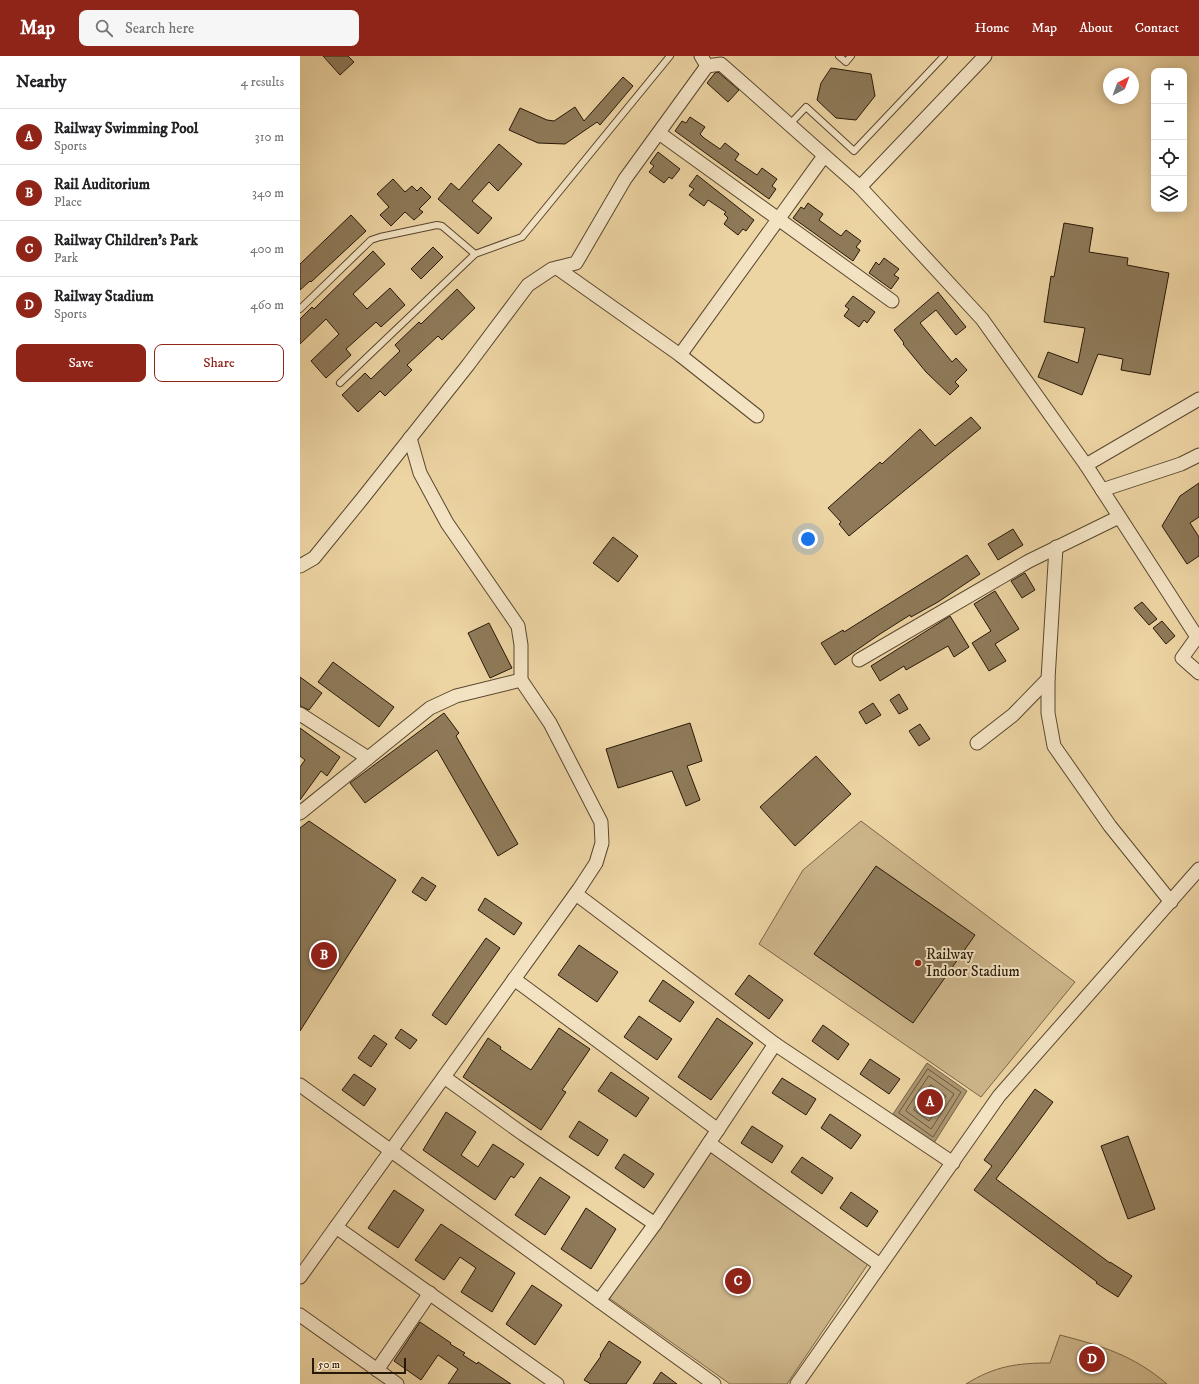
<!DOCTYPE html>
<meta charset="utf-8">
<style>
:root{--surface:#fff;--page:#f6f6f6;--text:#202124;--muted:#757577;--line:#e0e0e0;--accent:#8f2418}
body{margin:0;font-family:"IM FELL DW Pica",serif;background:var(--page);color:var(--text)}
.controls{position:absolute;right:12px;top:12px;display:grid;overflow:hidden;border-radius:8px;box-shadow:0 2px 10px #0003}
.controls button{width:36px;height:36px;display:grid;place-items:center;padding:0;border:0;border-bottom:1px solid var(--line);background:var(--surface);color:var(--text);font:20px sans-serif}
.compass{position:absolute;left:803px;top:12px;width:36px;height:36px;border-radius:50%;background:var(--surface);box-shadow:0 2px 10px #0003;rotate:41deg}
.scale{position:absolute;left:12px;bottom:10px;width:94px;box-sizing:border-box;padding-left:4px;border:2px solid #281808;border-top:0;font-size:11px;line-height:14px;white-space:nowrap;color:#281808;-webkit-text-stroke:3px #f3e3c3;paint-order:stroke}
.you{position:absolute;left:508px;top:483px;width:14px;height:14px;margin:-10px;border:3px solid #fff;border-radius:50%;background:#1a73e8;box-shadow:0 0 0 6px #1a73e833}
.badge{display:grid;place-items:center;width:26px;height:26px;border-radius:50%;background:var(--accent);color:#fff;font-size:13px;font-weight:700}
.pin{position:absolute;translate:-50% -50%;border:2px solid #fff;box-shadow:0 1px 4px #0006}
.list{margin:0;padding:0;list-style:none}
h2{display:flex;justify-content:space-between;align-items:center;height:52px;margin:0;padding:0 16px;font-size:17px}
h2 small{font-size:13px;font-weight:400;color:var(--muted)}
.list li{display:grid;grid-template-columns:26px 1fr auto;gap:12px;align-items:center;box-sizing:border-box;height:56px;padding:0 16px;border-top:1px solid var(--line)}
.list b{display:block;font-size:15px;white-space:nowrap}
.list p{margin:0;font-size:13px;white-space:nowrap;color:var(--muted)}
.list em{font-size:13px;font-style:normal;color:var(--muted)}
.actions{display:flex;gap:8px;padding:12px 16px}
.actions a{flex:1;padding:9px 0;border:1px solid var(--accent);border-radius:8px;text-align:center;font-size:14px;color:var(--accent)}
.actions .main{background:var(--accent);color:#fff}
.icon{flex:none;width:22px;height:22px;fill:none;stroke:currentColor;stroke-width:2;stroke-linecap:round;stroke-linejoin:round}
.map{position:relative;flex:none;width:899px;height:1328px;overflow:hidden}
header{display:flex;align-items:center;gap:24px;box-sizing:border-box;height:56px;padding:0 20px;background:var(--accent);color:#fff}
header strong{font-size:19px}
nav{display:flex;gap:22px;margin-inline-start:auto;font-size:14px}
.search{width:280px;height:36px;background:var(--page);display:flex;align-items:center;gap:10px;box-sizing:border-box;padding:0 14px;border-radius:8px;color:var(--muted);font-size:15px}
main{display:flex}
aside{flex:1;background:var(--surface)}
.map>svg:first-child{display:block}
</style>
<header>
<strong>Map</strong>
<div class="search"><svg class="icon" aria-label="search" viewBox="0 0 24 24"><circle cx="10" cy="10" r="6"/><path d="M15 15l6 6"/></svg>Search here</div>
<nav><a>Home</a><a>Map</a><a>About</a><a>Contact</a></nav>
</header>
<main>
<aside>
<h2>Nearby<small>4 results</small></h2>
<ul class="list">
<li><span class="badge">A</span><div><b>Railway Swimming Pool</b><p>Sports</p></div><em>310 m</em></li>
<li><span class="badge">B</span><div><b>Rail Auditorium</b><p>Place</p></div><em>340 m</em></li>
<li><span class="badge">C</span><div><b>Railway Children's Park</b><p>Park</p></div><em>400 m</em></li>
<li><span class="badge">D</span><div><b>Railway Stadium</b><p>Sports</p></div><em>460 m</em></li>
</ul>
<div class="actions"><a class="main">Save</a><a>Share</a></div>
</aside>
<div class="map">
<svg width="899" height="1328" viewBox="0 0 899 1328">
<rect width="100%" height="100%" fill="#edd4a3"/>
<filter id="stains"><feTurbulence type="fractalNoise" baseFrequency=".005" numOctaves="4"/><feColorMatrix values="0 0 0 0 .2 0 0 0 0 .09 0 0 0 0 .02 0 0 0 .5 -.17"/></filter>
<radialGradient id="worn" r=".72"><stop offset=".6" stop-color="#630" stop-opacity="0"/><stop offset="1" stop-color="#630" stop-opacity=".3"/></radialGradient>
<g fill="#ccb489" stroke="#7a6648">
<path d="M561,765L775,926L681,1041L459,888L503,814Z"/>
<path d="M410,1096L568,1208L487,1328H430L309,1242Z"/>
<path d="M760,1279C802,1290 833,1299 867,1328H666C695,1310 717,1307 750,1307Z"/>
</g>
<path fill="#aa946e" stroke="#766245" d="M627,1007L667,1035L634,1087L593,1058Z"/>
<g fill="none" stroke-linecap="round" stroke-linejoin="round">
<g stroke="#69563b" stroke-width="1">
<path d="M628,1013L661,1036L633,1081L599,1057Z"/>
<path d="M629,1020L654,1038L631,1073L606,1055Z"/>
<path d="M631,1029L646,1040L629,1065L614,1054Z"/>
</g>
</g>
<g fill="#8e7a59" stroke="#281808">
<path d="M23,0H48L54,6L40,19Z"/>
<path d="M531,12L571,18L575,40L556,64L536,62L517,44L521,27Z"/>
<path d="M418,16L439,34L428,46L407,27L415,17Z"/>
<path d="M323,21L333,30L300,69L297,66L265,88L238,87L209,74L220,52L247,64L254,65L275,51L284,65Z"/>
<path d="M390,61L405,71L400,78L404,82L420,93L425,87L439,98L435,104L454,117L457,119L462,112L477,123L472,130L476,133L469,143L375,75L382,65L386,67Z"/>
<path d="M199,88L222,108L198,135L189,126L172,145L192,162L178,178L138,143L151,127L159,134Z"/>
<path d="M358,96L380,113L372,123L369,121L364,127L349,116L354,110L350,107Z"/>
<path d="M397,119L454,164L446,175L443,173L438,179L424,168L428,162L424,158L426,156L408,144L404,150L389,139L394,133L389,130Z"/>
<path d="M93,123L105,136L112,130L117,135L121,131L131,141L119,153L123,156L114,164L105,156L91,170L80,159L89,151L77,138Z"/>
<path d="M508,147L523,158L519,164L538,178L541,180L546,174L561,185L556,191L560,194L553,205L493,162L501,151L504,153Z"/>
<path d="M51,159L66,175L11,226L10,225L0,234V208Z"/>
<path d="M764,167L793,172L789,196L828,202L827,209L869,217L850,319L821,314L823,303L798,298L782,339L738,321L748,296L778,307L785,272L744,266L751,220L754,221Z"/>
<path d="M133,191L143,201L121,223L111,213Z"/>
<path d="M73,195L85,208L53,238L67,253L90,232L105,249L81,271L76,266L46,293L51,299L26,322L11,305L39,278L26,263L0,288V263L12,251L14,253Z"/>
<path d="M584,202L599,213L594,219L599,222L591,233L569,217L576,206L579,209Z"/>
<path d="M157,233L175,252L142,284L138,280L107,309L112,314L85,340L80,335L58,356L42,339L65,317L71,323L100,295L95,289L119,266L121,268Z"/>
<path d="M638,236L666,271L656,279L636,254L620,267L652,306L656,302L667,314L655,326L659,330L650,339L626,316L603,288L604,287L594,274Z"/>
<path d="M553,240L575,256L567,267L564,264L559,271L544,260L549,253L545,250Z"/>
<path d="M671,361L681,372L549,480L539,468L541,466L528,452L580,406L582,408L620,373L635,390Z"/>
<path d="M899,427V461L890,467L899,481V500L887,508L862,470L880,440Z"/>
<path d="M713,473L723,489L698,504L688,488Z"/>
<path d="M313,481L338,500L318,526L293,507Z"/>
<path d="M667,499L680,518L638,546L611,561L610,559L580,578L535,609L521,587L543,574L544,576Z"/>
<path d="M725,517L735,534L722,542L711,525Z"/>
<path d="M695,535L719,573L695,588L706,605L689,615L672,587L691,575L674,548Z"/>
<path d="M842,546L857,563L849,569L834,552Z"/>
<path d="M650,560L669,591L654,601L648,590L606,614L604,610L580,625L571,610Z"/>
<path d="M862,565L875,580L866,588L853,572Z"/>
<path d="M189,567L212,612L190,622L168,577Z"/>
<path d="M33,606L94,651L79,671L18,626Z"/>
<path d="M0,621L22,637L9,654L0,650Z"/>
<path d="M599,638L608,653L599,658L590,644Z"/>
<path d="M573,647L581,659L566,668L559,656Z"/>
<path d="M144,657L159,677L156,680L218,788L198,800L137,694L65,747L50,727Z"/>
<path d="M390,667L402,705L387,710L400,744L386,750L372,715L318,732L306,693Z"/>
<path d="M620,668L630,683L619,690L609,675Z"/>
<path d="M0,672L40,701L27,720L21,715L0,744V711L5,704L0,700Z"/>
<path d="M516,700L551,738L495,790L460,751Z"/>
<path d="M9,765L96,824L0,975V772Z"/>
<path d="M576,810L675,879L613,967L514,898Z"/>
<path d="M122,821L136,830L126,845L112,836Z"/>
<path d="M185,842L222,867L214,879L178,854Z"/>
<path d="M186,882L200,892L146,969L132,959Z"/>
<path d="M279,889L318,916L297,946L258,919Z"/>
<path d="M449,919L483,944L469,963L435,938Z"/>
<path d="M363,924L394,946L380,966L349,945Z"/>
<path d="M339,960L372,983L357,1004L324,981Z"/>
<path d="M417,962L453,987L411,1044L378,1021Z"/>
<path d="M523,969L549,988L538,1004L512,985Z"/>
<path d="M259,972L290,993L262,1034L266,1036L241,1074L163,1021L188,982L201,991L200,993L231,1014Z"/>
<path d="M101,973L117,984L110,993L95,982Z"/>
<path d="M74,979L87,988L71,1011L58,1002Z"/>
<path d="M570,1003L600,1023L589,1038L560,1018Z"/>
<path d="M311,1016L349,1042L336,1061L298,1035Z"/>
<path d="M54,1018L76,1033L64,1050L42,1034Z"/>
<path d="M482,1022L516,1043L506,1059L472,1037Z"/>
<path d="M735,1033L753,1046L696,1123L810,1207V1206L832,1220L818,1241L796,1227L797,1226L674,1134L692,1110L684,1104Z"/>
<path d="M146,1056L176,1076L161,1099L178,1111L193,1088L224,1108L214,1122L211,1120L195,1144L123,1094Z"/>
<path d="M530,1058L561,1079L551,1093L521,1072Z"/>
<path d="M279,1065L308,1084L298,1100L269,1081Z"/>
<path d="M452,1070L483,1090L472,1107L441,1087Z"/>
<path d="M828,1080L855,1153L828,1163L801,1090Z"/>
<path d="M324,1098L354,1118L344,1132L315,1112Z"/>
<path d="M502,1101L533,1122L522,1138L491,1116Z"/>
<path d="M240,1121L270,1141L245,1179L215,1159Z"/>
<path d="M94,1134L124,1154L98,1192L68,1172Z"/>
<path d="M551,1136L578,1155L567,1171L540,1152Z"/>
<path d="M286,1152L316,1173L291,1213L261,1193Z"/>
<path d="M141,1168L215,1217L192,1256L161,1236L176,1212L160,1201L144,1224L115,1204Z"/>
<path d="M232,1229L262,1249L235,1289L206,1268Z"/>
<path d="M120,1266L151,1287L150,1288L165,1297L163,1299L177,1308L178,1306L211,1328H148L158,1313L138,1299L121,1324L94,1305Z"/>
<path d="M309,1285L341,1306L326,1328H291L284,1324L301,1300L300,1299Z"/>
<path d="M361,1316L377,1328H353Z"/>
</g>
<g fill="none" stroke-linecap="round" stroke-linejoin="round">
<defs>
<g id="service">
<path d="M539,0L546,6L551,0"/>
<path d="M489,69L506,51L554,95L644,0"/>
<path d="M0,253L71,184L80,181L137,169L142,170L175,198"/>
<path d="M40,327L175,198L222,181L370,0"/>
</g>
<g id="minor">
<path d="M685,0L560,131L682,263L786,409L899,343"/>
<path d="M407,10L421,8L560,131"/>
<path d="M359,77L592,245"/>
<path d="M257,212L380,299L457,360"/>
<path d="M380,299L524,100"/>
<path d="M786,409L897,581L882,602L899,617"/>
<path d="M802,434L881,408L899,399"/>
<path d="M0,510L14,502L62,443L168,309L228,229L252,213L276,207L325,123L407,10L401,0"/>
<path d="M559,604L729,505L819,461"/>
<path d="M748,623V657L754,690L810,770L871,846"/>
<path d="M0,658L68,702"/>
<path d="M677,687L713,659L748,623L756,491"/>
<path d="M0,757L130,652L156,640L221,624"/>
<path d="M276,838L475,988L653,1107"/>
<path d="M214,923L418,1074"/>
<path d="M144,1021L223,1078L355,1168"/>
<path d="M0,1029L414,1328"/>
<path d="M409,1087L580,1209"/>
<path d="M36,1171L257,1328"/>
<path d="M0,1221L279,833L296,807L302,787L301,766L250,667L221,624V589L218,570L147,467L120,417L110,382"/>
<path d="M299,1245L355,1168L475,988"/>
<path d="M0,1259L97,1328"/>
<path d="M77,1314L130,1237"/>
<path d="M497,1328L699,1040L899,813"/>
</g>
</defs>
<use href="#service" stroke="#59472f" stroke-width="8"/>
<use href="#minor" stroke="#59472f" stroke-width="15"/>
<use href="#service" stroke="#f3e3c3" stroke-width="6"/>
<use href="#minor" stroke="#f3e3c3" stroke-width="13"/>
</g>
<circle fill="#8f2418" stroke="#f3e3c3" stroke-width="1.5" cx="618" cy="907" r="4"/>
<g text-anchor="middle" stroke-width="4" stroke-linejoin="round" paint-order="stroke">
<g font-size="15" fill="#281808" stroke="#f3e3c3" text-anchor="start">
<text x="626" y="903">Railway<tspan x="626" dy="17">Indoor Stadium</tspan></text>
</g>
</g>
<rect width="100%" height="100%" filter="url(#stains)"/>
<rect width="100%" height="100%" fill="url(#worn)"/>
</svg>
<div class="controls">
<button>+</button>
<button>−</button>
<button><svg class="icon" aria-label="locate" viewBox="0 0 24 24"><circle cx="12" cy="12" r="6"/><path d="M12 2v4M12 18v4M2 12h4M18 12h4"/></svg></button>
<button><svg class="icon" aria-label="layers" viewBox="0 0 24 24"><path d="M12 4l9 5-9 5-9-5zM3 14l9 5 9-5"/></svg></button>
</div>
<svg class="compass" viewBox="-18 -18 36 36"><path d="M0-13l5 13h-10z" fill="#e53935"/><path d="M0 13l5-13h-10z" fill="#757577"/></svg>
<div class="scale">50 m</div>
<div class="you"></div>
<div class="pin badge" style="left:630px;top:1046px">A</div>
<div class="pin badge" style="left:24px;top:899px">B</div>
<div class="pin badge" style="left:438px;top:1225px">C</div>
<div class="pin badge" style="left:792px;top:1303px">D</div>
</div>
</main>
